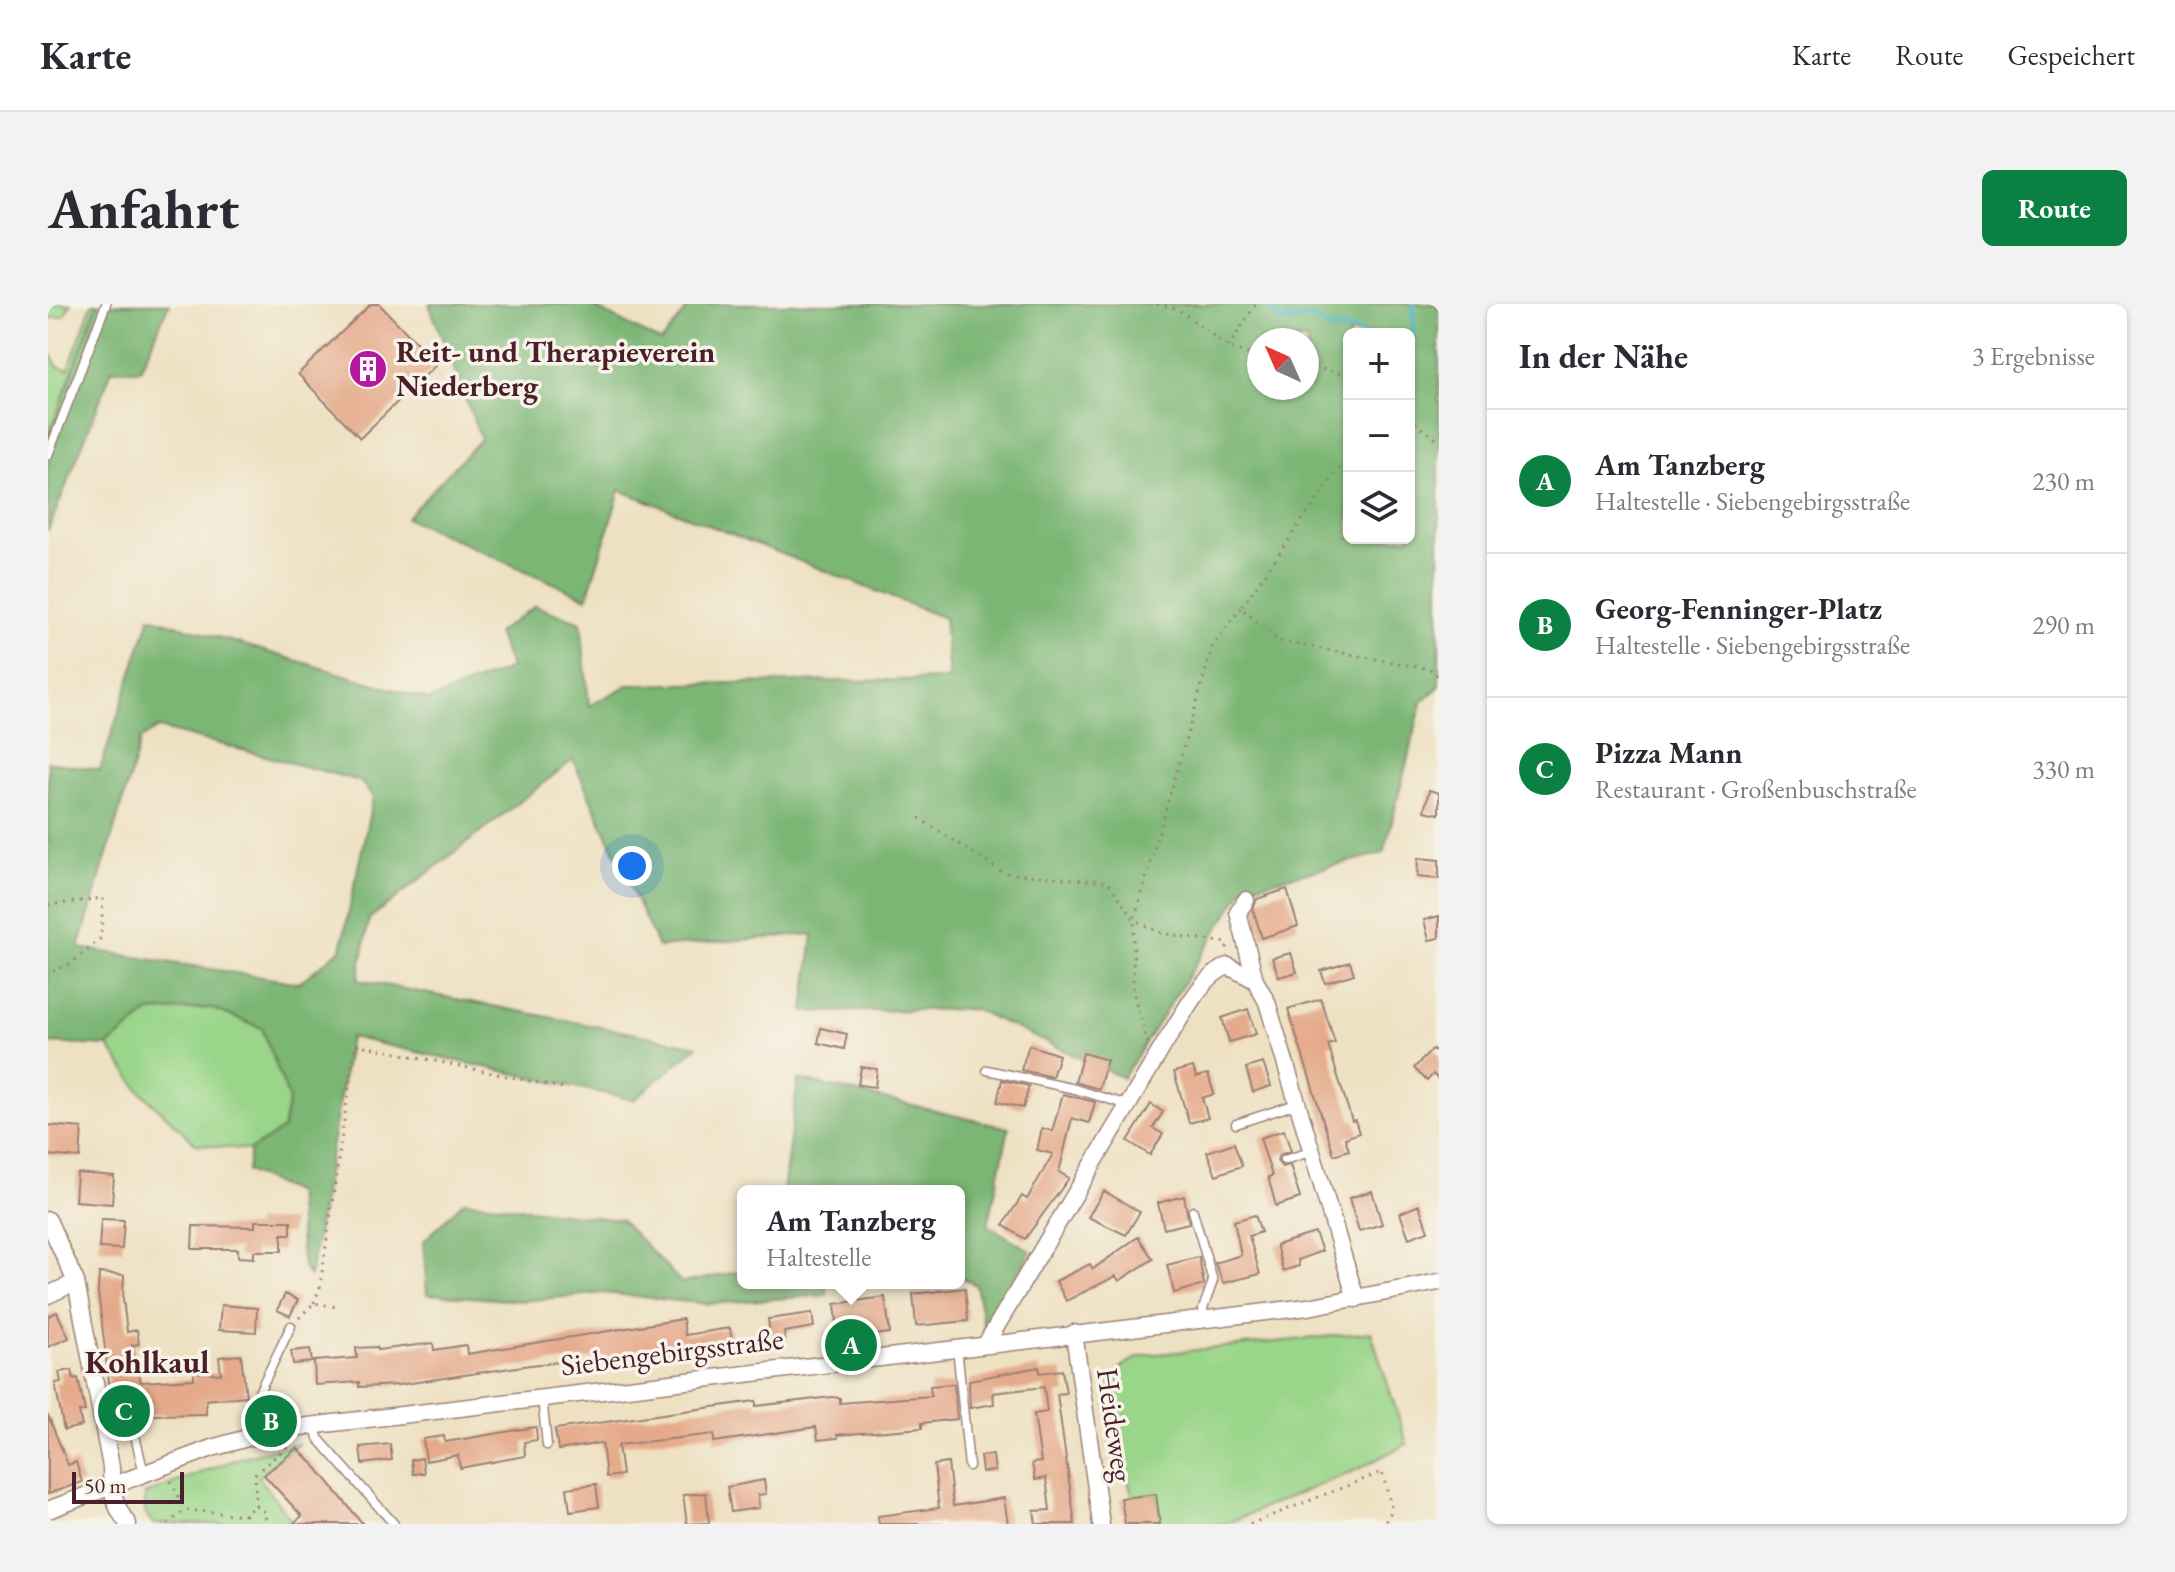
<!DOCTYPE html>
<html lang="de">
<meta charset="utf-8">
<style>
:root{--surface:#fff;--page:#f2f2f3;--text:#2b2b33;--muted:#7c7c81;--line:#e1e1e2;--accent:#0b8043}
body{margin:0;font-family:"EB Garamond",serif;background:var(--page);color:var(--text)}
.controls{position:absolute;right:24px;top:24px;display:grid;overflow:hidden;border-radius:12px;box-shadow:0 2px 6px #0004}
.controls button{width:72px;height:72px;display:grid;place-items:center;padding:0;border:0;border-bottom:2px solid var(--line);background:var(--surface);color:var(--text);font:40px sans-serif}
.compass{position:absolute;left:1199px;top:24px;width:72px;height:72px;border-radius:50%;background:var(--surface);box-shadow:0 2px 6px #0004;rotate:315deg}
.scale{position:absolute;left:24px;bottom:20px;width:112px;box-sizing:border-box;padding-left:8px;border:4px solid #4a1f2b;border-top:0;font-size:22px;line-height:28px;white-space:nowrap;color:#4a1f2b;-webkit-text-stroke:6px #f7f3e8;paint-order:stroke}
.you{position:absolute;left:584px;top:562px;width:28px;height:28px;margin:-20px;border:6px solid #fff;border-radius:50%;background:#1a73e8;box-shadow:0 0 0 12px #1a73e833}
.badge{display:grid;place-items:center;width:52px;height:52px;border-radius:50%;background:var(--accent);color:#fff;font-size:26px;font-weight:700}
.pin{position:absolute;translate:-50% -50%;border:4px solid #fff;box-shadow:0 2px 8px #0006}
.popup{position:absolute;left:689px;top:881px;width:228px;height:104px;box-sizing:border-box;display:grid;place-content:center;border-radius:12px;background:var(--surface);filter:drop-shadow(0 2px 6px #0005);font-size:26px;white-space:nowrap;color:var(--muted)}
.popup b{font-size:30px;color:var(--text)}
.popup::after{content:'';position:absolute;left:50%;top:100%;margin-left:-16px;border:16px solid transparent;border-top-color:var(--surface)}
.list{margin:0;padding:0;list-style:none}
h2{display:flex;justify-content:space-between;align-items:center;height:104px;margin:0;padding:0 32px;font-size:34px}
h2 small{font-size:26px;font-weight:400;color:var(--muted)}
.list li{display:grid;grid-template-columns:52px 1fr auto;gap:24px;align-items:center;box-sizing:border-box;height:144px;padding:0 32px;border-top:2px solid var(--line)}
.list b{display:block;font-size:30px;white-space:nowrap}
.list p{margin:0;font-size:26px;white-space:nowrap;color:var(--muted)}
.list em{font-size:26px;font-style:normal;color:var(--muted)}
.icon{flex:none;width:44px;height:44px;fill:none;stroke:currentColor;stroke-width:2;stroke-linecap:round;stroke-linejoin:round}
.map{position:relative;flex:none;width:1391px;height:1220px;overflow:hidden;border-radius:12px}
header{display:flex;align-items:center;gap:48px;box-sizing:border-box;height:112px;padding:0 40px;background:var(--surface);border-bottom:2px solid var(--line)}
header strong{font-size:38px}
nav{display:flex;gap:44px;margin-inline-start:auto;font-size:28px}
.intro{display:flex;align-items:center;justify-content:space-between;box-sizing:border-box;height:192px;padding:0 48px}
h1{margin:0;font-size:56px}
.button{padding:20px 36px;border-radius:12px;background:var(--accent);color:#fff;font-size:28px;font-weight:700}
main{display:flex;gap:48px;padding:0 48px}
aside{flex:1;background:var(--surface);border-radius:12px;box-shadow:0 2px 6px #0004}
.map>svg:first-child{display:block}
</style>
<header>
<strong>Karte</strong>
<nav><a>Karte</a><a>Route</a><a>Gespeichert</a></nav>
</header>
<div class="intro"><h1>Anfahrt</h1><a class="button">Route</a></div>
<main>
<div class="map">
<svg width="1391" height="1220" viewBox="0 0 1391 1220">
<rect width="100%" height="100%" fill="#f7f3e8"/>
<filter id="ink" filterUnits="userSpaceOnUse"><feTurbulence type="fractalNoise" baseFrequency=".0125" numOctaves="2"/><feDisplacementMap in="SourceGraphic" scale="16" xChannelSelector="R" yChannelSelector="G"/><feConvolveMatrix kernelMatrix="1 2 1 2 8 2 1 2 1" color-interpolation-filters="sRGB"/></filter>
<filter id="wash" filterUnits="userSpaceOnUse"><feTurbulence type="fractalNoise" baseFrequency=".006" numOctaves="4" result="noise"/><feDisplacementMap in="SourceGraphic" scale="32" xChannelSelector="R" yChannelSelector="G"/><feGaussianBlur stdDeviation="1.8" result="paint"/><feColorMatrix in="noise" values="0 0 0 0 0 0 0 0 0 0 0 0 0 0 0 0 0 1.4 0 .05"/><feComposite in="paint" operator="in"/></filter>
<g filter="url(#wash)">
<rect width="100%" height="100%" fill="#eee1c2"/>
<g fill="#9ad589" stroke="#727a5a" stroke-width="2">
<path d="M0,0H23L16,12L0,15Z"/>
<path d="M44,0H49L0,135V43L9,62L20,66Z"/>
<path d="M163,704L214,724L241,794L235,825L202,846L148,840L92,787L60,742L101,708Z"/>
<path d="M1323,1028L1359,1140L1308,1166L1177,1220H1112L1108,1190L1085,1193C1071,1146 1028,1067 1100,1051Z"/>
<path d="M251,1139L210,1173L244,1217L240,1220H105L97,1208V1190L194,1153Z"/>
</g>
<g fill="#7bb675" stroke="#626a50" stroke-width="2" fill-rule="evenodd">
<path d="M49,0H121L92,66H64L0,227V135Z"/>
<path d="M381,0H540L613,38L643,0H1391V383L1374,398L1336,549L1196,584L1075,774L926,705L756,708L765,630L610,643L525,456L321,615L310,676L650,742L586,796L302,733L262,972L255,964L248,889L199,867L202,846L235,825L241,795L214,724L163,704L101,708L60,742L0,739V458L52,466L102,313L381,396L463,364L449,329L487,302L533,318L541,402L580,381L901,375L896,314L572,186L539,294L358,214L433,135ZM1301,30H1361V234H1301ZM1211,36H1259V84H1211ZM111,424L312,477L325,493L293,645L251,679L31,644L93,435Z"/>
<path d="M750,775L961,824L940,921L983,947L937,1028L928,981L911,972V887H735Z"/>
<path d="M416,897L573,916L634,979L695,967V979H778L779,991L659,1000L556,989L475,997L379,990L375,938Z"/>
</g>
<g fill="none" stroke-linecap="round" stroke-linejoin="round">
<g stroke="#45b5be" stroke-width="5">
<path d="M1213,0L1220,1L1234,18L1263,13L1282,25L1309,26L1314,30"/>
<path d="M1361,30L1366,28L1365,0"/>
</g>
</g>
<g id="blocks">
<g fill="#e5aa8b">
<path d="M323,0H331L389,60L312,134L250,70Z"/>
<path d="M1381,486L1391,489V510L1376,507Z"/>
<path d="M1370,554L1391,556V575L1369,573Z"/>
<path d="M1239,585L1250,622L1214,634L1205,605L1209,595Z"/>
<path d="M1391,612V634L1381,636L1376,616Z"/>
<path d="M1243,649L1249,668L1231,673L1224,654Z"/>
<path d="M1302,658L1306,670L1277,679L1273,667Z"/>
<path d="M1273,695L1287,739L1280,741L1304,817L1307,816L1311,829L1297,834L1301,846L1286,851L1240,705Z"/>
<path d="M1200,705L1208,730L1181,738L1174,714Z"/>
<path d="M773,724L799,730L796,745L770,739Z"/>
<path d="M981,741L1011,751L1004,773L973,766Z"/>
<path d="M1385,745L1391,751V776L1385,770L1379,777L1366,764Z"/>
<path d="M1035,749L1059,756L1051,785L1027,778Z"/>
<path d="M1215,759L1223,782L1205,788L1198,764Z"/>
<path d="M813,763L829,765L827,783L810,781Z"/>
<path d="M1145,763L1148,773L1160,770L1166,790L1154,794L1160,814L1141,819L1126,768Z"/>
<path d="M954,776L981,782L975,804L949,798Z"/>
<path d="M1015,790L1047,798L1041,819L1024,814L1011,868L1021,874L977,935L955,921L974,892L979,895L1005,850L989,846L994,824L1004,827Z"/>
<path d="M1103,800L1115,808L1105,824L1115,830L1102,851L1080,837Z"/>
<path d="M0,821L34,824L32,854L0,851Z"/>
<path d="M1236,826L1243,847L1231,851L1229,857L1234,863L1242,861L1252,894L1228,902L1220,873L1224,872L1212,834Z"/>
<path d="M1186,839L1194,862L1168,871L1159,848Z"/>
<path d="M29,869L66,872L64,900L27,897Z"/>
<path d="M1056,887L1092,908L1078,931L1040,913Z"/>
<path d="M1324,887L1334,920L1311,927L1301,894Z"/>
<path d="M1136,892L1141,919L1116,925L1110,899Z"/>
<path d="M1371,901L1380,927L1361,934L1352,909Z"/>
<path d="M1207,911L1213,928L1201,932L1212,970L1175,979L1167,959L1193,951L1186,917Z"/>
<path d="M53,915L76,916L74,945L51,944Z"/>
<path d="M207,917H243V930H234V947H206V954L190,953V945H144L145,922L207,923Z"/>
<path d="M1267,929L1274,947L1250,956L1251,962L1235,967L1228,941Z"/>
<path d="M1090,933L1105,955L1071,977L1068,972L1018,997L1008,977L1042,960L1045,965Z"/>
<path d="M1151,953L1156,981L1126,989L1119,961Z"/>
<path d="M51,969L76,971L75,995L79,1028L89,1026L91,1040L84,1041L93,1078L146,1075V1068L173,1070L171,1053L193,1051L198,1092L158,1096V1110L105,1111L66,1118L50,988Z"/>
<path d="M917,984L920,1017L868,1022L865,990Z"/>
<path d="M237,990L250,996L242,1012L229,1006Z"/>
<path d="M837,993L842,1029L791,1036L787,1000Z"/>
<path d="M173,1001L209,1004L208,1028L171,1026Z"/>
<path d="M9,1008L21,1034L0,1043V1012Z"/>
<path d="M764,1009L766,1023L736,1028L737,1037L723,1038L720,1015Z"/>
<path d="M635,1015L637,1031L682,1024L685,1045L661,1048L660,1043L482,1061L350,1081L311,1083V1078L267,1081L266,1057L309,1054L308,1044L329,1043L330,1046L385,1039L386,1046L418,1041L419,1050Z"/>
<path d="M262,1045L264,1058L245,1060L243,1047Z"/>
<path d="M991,1063L992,1069L1014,1066L1018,1089L1009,1090L1027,1220H988L986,1207L1002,1206L998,1174L987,1176L984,1159L993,1158L986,1110L999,1108L996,1083L945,1089L946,1100L922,1104L921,1076Z"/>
<path d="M24,1066L26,1075L30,1074L37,1107L31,1108L34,1122L16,1126L7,1079L13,1078L11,1068Z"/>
<path d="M906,1080L909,1115L874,1119V1124L789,1131L790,1134L770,1136L768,1123L666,1138V1130L570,1141L574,1171L558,1173L554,1139L510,1146L507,1125L708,1097V1102L784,1093L792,1094V1099L883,1092L882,1082Z"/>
<path d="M0,1111L20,1161L28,1158L34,1178L0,1190Z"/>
<path d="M488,1123L489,1136L476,1138L477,1152L412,1164L410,1151L378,1157L375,1135L396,1132L397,1138Z"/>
<path d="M342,1140L344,1156L314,1160L312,1143Z"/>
<path d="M249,1144L269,1164L315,1220H245L254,1212L216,1171Z"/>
<path d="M945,1151L947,1167L934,1168L932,1152Z"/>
<path d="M374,1154L376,1169L365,1170L363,1156Z"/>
<path d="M900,1159L905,1202L956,1194L960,1220H831L830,1212L891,1204L886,1161Z"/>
<path d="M716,1176L718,1190L710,1191L711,1204L683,1208L679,1183Z"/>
<path d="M548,1180L551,1203L522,1207L519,1184Z"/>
<path d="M658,1189L661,1219L639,1220L635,1191Z"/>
<path d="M1108,1190L1112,1220H1077L1073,1194Z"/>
</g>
</g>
</g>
<g filter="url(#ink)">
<use href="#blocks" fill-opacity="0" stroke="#9c8076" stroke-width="2"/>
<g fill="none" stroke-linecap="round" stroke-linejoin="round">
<defs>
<g id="service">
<path d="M0,151L58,0"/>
<path d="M939,766L1027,785L1080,801"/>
<path d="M1188,820L1248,800"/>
<path d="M1236,856L1262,848"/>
<path d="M1145,907L1165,977L1155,1005L1156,1015"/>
<path d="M909,1043L921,1162"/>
<path d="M494,1093L499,1141"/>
<path d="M267,1121L270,1134L346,1220"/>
<path d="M86,1128L96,1169"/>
<path d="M198,1133L200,1111L243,1022"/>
</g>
<g id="minor">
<path d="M1198,596L1190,608L1207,676"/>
<path d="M0,916L28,978L63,1163C63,1186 66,1202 80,1220"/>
<path d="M0,991L28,978"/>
<path d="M1026,1029L1053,1220"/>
<path d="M939,1038L1120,734C1136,710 1152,673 1180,662L1207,676L1219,698L1308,995"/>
<path d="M0,1206L164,1144L227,1126L1260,1003L1391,978"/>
</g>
</defs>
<use href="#service" stroke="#9c8076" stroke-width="11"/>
<use href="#minor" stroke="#9c8076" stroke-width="19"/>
<g stroke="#9c8076" stroke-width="3" stroke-dasharray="2 6" stroke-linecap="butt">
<path d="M1109,0L1130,5L1180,43L1211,54"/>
<path d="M1180,43L1208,0"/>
<path d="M1259,61L1301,72"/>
<path d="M1361,114L1391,137"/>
<path d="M1301,150L1193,304L1230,337L1382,365L1391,373"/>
<path d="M871,514L956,569L1060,578L1086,616L1113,629L1179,639V646"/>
<path d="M0,601L55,594L53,634L22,660L0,669"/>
<path d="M1100,739L1085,688L1086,616L1165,341L1193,304"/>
<path d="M266,999L272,983L307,740L520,785"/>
<path d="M251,1014L266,999L289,1003"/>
<path d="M123,1177L137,1206"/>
<path d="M208,1202L207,1170L242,1140"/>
<path d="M120,1220L137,1206L197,1211"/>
<path d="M198,1220L197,1209L208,1202L218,1209L217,1220"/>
<path d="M1202,1220L1334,1168L1344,1206L1338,1216L1340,1220"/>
</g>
<use href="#service" stroke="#fff" stroke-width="8"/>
<use href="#minor" stroke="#fff" stroke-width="16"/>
</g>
</g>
<defs>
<symbol id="building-disc" viewBox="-11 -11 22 22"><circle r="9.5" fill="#b5179e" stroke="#f7f3e8"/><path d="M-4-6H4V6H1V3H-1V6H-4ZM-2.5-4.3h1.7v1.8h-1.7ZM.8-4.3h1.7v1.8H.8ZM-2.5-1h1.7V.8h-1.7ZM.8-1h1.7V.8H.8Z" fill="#fff"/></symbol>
</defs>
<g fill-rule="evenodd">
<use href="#building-disc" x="298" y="43" width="44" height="44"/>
</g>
<g text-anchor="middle" stroke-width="7" stroke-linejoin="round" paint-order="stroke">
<g font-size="30" font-weight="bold" fill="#4a1f2b" stroke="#f7f3e8" text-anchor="start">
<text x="348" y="58">Reit- und Therapieverein<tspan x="348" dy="34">Niederberg</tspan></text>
</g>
<g font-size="30" fill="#4a1f2b" stroke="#f7f3e8">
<text transform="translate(624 1048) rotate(-7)" y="10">Siebengebirgsstraße</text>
<text transform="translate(1067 1121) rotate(82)" y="10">Heideweg</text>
</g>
<g font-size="32" font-weight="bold" fill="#4a1f2b" stroke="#f7f3e8">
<text x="99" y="1069">Kohlkaul</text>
</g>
</g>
</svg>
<div class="controls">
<button>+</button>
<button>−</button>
<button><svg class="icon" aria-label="layers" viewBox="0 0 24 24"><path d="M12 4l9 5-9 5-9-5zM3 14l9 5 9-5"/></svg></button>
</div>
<svg class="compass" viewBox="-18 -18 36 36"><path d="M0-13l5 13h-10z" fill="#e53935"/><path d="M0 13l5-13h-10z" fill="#7c7c81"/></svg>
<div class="scale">50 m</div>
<div class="you"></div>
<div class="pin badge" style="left:803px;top:1041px">A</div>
<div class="popup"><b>Am Tanzberg</b>Haltestelle</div>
<div class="pin badge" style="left:223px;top:1117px">B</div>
<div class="pin badge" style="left:76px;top:1107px">C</div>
</div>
<aside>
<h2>In der Nähe<small>3 Ergebnisse</small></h2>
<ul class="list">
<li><span class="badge">A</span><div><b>Am Tanzberg</b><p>Haltestelle · Siebengebirgsstraße</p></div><em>230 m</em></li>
<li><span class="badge">B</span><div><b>Georg-Fenninger-Platz</b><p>Haltestelle · Siebengebirgsstraße</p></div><em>290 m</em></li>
<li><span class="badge">C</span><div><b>Pizza Mann</b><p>Restaurant · Großenbuschstraße</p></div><em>330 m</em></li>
</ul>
</aside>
</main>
